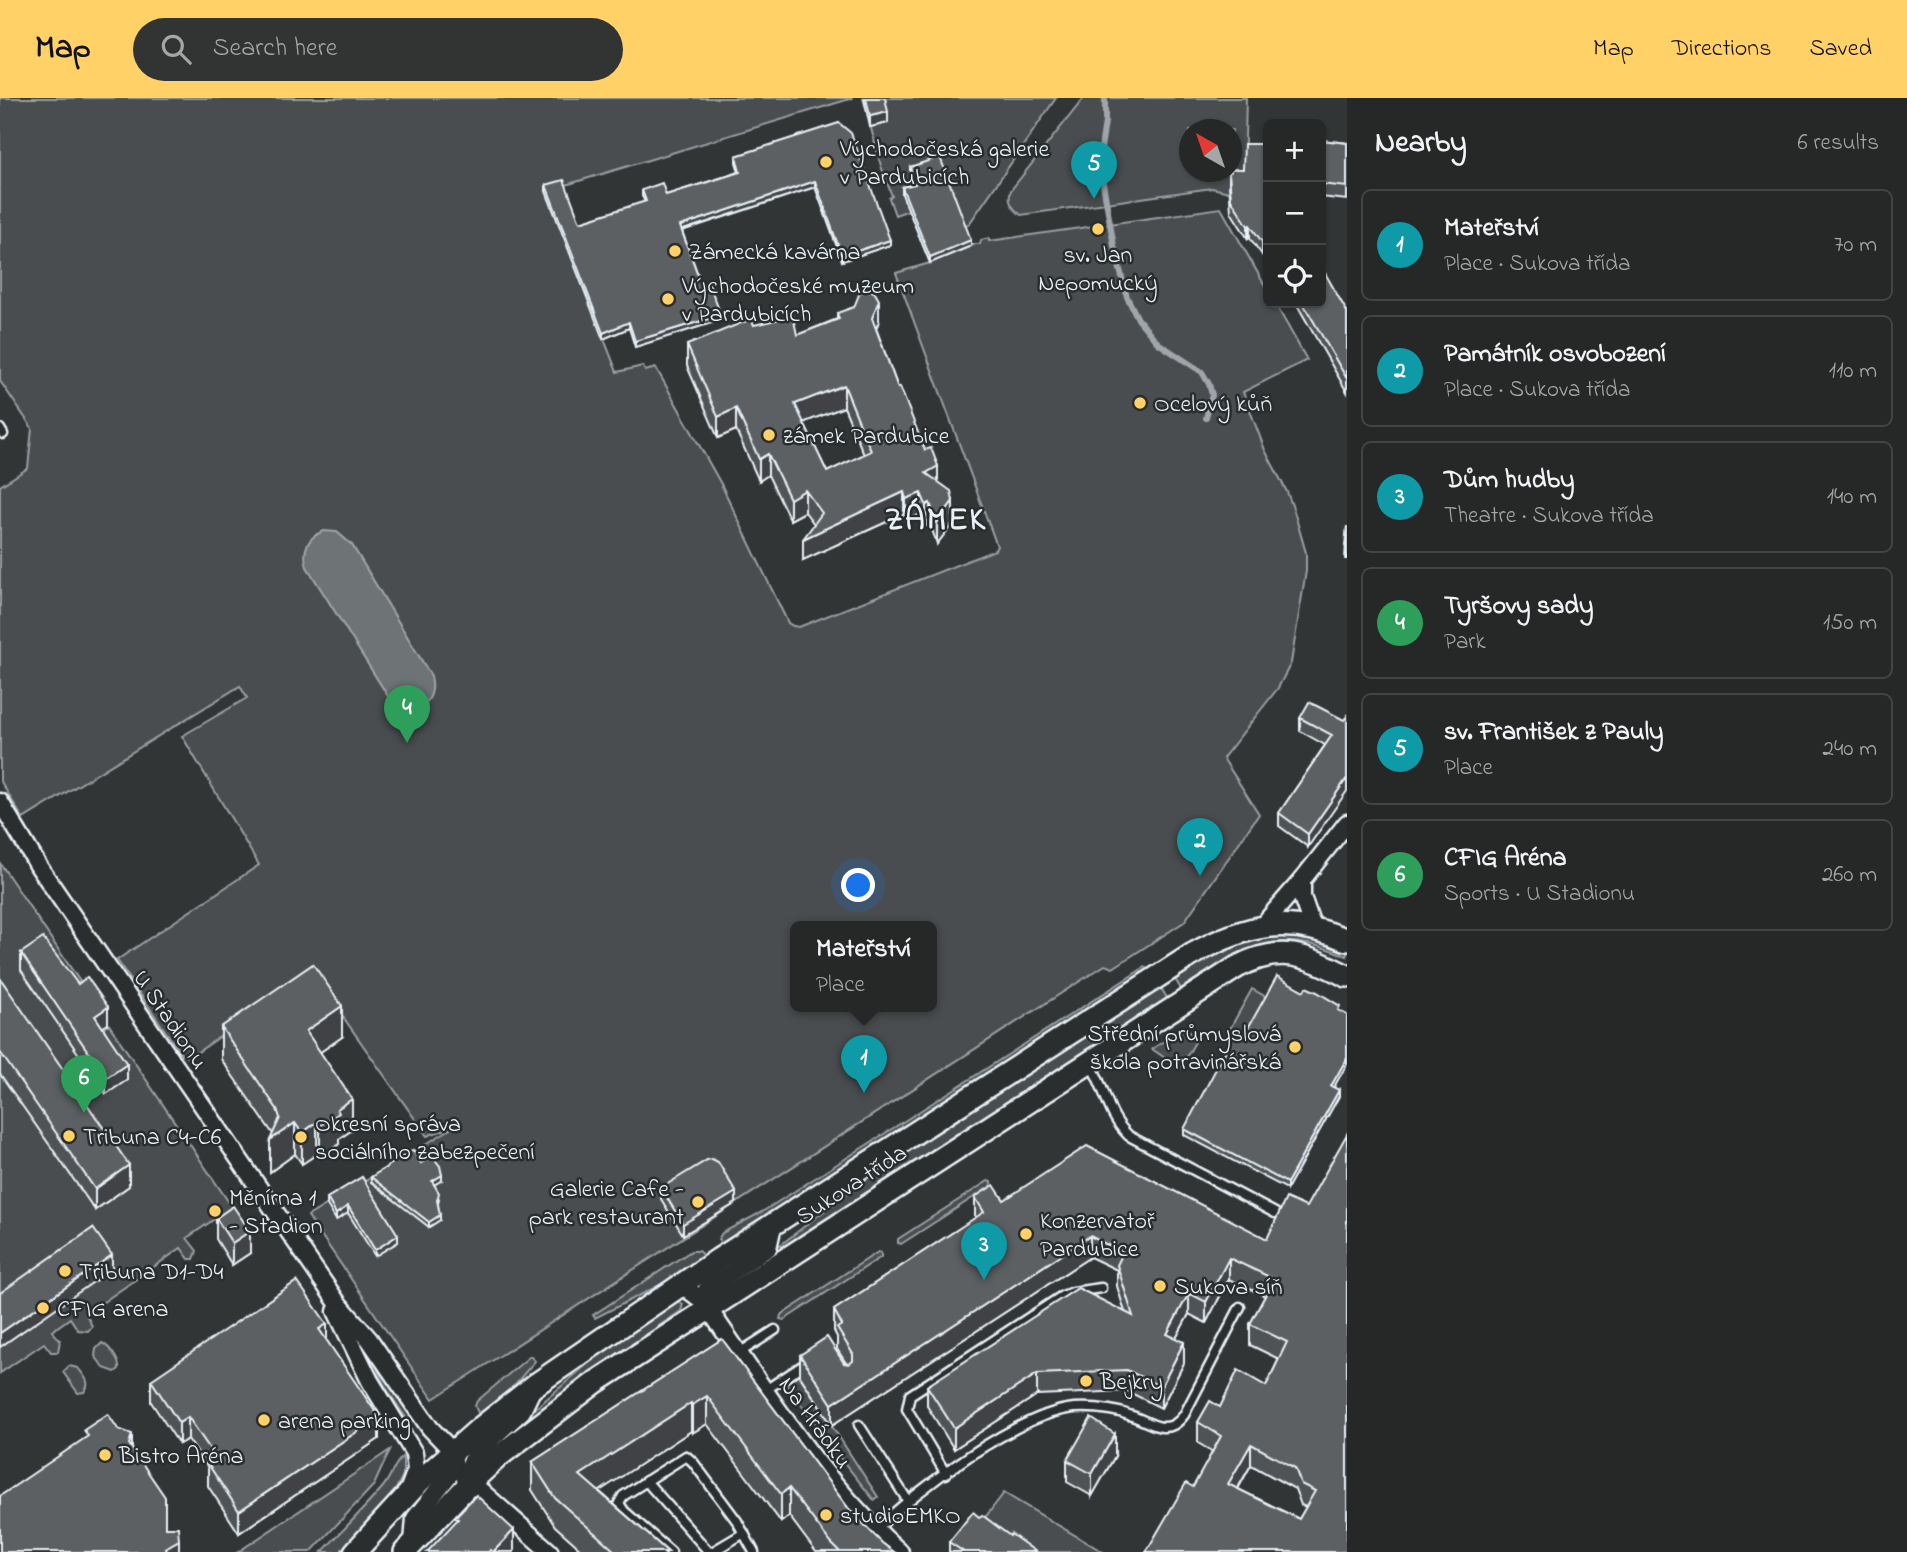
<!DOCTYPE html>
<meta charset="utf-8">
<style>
:root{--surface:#262828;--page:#323434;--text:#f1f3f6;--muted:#a4a6a8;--line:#424445;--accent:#ffd166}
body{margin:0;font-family:"Indie Flower",sans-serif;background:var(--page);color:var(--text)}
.controls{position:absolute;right:21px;top:21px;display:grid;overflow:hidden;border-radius:10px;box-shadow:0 2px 5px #0004}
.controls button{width:63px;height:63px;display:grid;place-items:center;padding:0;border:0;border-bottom:2px solid var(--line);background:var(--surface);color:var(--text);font:35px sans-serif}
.compass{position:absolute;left:1179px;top:21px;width:63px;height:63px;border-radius:50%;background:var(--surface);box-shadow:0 2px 5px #0004;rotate:320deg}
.you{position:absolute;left:859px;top:788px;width:24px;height:24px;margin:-18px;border:5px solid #fff;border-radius:50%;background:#1a73e8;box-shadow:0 0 0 10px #1a73e833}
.badge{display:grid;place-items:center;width:46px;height:46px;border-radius:50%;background:var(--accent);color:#fff;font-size:23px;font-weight:700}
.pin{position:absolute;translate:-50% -58px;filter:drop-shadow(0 2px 4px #0008)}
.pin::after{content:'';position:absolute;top:37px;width:24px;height:21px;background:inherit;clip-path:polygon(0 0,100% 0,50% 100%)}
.popup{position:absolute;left:790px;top:823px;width:147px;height:91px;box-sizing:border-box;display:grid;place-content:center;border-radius:10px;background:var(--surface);filter:drop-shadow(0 2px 5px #0005);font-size:23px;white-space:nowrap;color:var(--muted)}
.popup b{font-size:26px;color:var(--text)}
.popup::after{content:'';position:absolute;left:50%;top:100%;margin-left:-14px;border:14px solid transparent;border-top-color:var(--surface)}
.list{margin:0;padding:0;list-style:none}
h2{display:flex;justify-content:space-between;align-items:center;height:91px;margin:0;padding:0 28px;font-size:30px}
h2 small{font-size:23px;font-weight:400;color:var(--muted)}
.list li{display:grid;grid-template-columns:46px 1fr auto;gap:21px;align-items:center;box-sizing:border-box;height:112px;margin:0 14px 14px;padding:0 14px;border:2px solid var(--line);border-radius:10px}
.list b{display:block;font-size:26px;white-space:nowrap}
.list p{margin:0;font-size:23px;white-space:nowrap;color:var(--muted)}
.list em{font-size:23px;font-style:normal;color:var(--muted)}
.icon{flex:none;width:38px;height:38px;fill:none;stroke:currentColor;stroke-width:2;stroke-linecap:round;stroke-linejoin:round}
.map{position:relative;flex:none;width:1347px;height:1454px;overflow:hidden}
header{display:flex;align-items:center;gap:42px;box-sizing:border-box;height:98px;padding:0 35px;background:var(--accent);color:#111}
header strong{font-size:33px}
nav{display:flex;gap:38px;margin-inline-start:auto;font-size:24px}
.search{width:490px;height:63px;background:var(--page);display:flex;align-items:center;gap:18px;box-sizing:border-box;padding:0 24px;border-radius:38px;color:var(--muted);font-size:26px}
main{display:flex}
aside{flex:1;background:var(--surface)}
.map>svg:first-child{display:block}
</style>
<header>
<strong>Map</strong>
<div class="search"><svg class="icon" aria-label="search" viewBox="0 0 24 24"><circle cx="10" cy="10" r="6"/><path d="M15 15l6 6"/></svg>Search here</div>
<nav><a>Map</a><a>Directions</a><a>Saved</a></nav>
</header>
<main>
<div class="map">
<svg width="1347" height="1454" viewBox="0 0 1347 1454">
<rect width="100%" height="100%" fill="#323536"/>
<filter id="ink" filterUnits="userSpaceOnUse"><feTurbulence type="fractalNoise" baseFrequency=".0143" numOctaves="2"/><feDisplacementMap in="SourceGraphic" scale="14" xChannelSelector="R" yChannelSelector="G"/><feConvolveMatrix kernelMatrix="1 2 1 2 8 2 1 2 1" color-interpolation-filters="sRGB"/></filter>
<g filter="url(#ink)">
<g fill="#494d4f" stroke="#989fa4" stroke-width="2" fill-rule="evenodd">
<path d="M0,0H853L546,93L617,274L643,268L645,273L656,270L721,386L788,525L793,528L799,529L995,452L997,448L896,175L930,165L909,112L895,117L889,100L892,98L881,68L863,0H1056L969,126L964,127L970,146H980L981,142L989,140V143L1221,110L1268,193V205H1275L1307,262L1243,294L1265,352L1287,394L1294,413L1306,455V473L1291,565L1278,590L1223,660L1259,716L1184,824L1113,870L1105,867L433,1301L308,1118L457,1027L427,1038L312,875L189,960L181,956L117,862L259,767L182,638L247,600L240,588L23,721L0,682V388L28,370L32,330L0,283ZM796,829H932V909H796Z"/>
<path d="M1084,0H1246L1244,80L1229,85V94L1212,90L1021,117C1012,110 1007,103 1011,92ZM1190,32H1232V74H1190Z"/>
<path d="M0,765L232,1109L187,1140L197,1153L194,1161H189L181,1150L86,1216L92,1228L88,1233L78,1232L70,1220L52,1233L60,1242L58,1254H51L44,1245L0,1275Z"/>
<path d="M1272,838C1299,838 1322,844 1347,854V858C1273,827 1242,851 1181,891L1175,881L1228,850Z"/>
<path d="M1145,869L1150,873L721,1148L719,1140L722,1135L762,1114Z"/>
<path d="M1161,890L1167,900L742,1175L741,1172L783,1145L860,1085Z"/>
<path d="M1252,891L1268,900L1243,945L1227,936Z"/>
<path d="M1183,931L1198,939L1180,970L1152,951Z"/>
<path d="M988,1083L991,1084V1088L901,1146L898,1145V1141Z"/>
<path d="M691,1153H698L705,1159L664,1185L595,1220L593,1217Z"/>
<path d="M878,1154L881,1155V1159L784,1222L780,1221L781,1217Z"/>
<path d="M678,1203L683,1206L681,1213L577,1283L499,1344L497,1343L611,1246Z"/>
<path d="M102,1245C110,1249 120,1263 119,1271L115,1274L104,1270L95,1258L96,1251Z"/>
<path d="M530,1258L535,1263L511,1291L479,1317L475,1308L477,1303Z"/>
<path d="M377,1261L415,1317L408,1323C399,1309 373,1276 377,1261Z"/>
<path d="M69,1268L78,1270C84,1278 92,1285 84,1294L78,1295L63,1274Z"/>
<path d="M798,1276L878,1399L874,1402L830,1347L785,1284Z"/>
<path d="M390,1352L374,1387L311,1454H238Z"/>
<path d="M403,1358V1377L394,1395L340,1454H322C342,1433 363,1412 382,1390C391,1380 393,1367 403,1358Z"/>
<path d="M1004,1395L1103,1454H998L973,1435Z"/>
</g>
<path fill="#6e7376" stroke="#9fa5aa" stroke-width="2" d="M324,433L337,434L352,447L431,578C438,607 414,619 391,603L307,469C302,453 307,439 324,433Z"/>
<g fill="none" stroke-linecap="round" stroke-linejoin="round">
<path stroke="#9fa5aa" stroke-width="6" d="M1105,0V24L1099,63L1114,148L1127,199L1138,221L1158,245L1202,274L1209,286L1212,297L1206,320"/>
<defs>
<g id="service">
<path d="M0,331L3,336"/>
<path d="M1090,966C1107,992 1106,1016 1129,1038L1275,1115"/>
<path d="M739,1255L775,1232"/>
<path d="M764,1293L808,1264"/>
<path d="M859,1327L908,1403"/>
<path d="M946,1376L907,1311L910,1297L1062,1198L1073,1194L1101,1190"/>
<path d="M646,1383L709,1454"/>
<path d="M876,1432C915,1392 1020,1315 1074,1310C1094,1309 1114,1311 1132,1318C1142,1321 1152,1328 1162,1329C1172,1330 1179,1324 1184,1317L1240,1209"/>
<path d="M671,1454L624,1413L619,1405L623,1398L686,1358L693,1364L737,1423L754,1454"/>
<path d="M712,1454L744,1435"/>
</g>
<g id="minor">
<path d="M0,704L39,769L337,1204L369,1241L430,1330L453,1354L455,1370L415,1420L413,1445"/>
<path d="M1302,782V799L1313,830"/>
<path d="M1262,828L1302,782L1347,725"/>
<path d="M676,1190L687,1191L703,1203C765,1291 819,1382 900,1454"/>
<path d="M707,1210L702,1200L707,1191L768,1150L773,1127"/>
<path d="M336,1213L370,1283L414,1355L416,1372L408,1393"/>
<path d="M464,1378L550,1454"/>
<path d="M472,1383L467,1373L475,1356L522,1313L532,1292"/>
</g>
<g id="tertiary">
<path d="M355,1454L421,1382L479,1331L535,1287L719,1161L1193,856C1247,826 1288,817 1347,842"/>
<path d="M405,1454L472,1383L499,1358L596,1284L1237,869C1281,846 1305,857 1347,878"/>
</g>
</defs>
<use href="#service" stroke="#e8f1f8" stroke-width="13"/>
<use href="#minor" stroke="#e8f1f8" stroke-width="21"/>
<use href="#tertiary" stroke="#e8f1f8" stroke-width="26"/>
<use href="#service" stroke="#2a2d2e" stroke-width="8"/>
<use href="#minor" stroke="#2a2d2e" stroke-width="16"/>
<use href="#tertiary" stroke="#2a2d2e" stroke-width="21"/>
</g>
<g fill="#4f5355" stroke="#e8f1f8" stroke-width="2" fill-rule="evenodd">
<path d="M864,0H885L888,25L870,29Z"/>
<path d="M839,25L890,147L842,163L815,89L682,133L702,188L721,222L635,249L629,230L603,241L546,93V87L580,124L645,104L642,98V92L666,97L739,74L736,64V58Z"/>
<path d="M1268,37V157L1267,154L1262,157L1250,140L1248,141L1231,114L1229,85V74L1243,71L1267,46Z"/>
<path d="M1321,42L1347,45V102L1321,99Z"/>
<path d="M910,69L971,148L930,165L902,96V89L913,86L910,76Z"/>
<path d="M1296,205H1321L1347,214V294Z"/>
<path d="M837,215L879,223L876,230L898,290L938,383L953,425L937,446L930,426L926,428L921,416L906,423L904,416L803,462L814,426L805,414L790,422L768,377L759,383L736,332L718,340L687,268V247L754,227L797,237L837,221ZM844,309L864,357L827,374L803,324Z"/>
<path d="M1347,428V461H1345Z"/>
<path d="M1300,620L1344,622L1308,749L1279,728V715L1325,647L1300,633Z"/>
<path d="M21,855L108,926L103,929L127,982L106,996L21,872Z"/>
<path d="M0,880L129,1088L95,1112L0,976Z"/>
<path d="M221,929L342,939L320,954L352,1032L339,1041V1046L320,1060L317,1056L302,1066L295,1056L270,1074L273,1036L221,961Z"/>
<path d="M1334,989L1339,998L1287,1091L1184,1037V1031Z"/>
<path d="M421,1065L442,1082L434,1087L439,1101L438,1106L440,1122L429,1129L371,1084V1079Z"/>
<path d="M362,1079L398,1144L375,1158L348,1115L336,1122L327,1107V1100Z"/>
<path d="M661,1090L736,1105L683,1137L661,1101Z"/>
<path d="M975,1099L1004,1102L1267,1141L1347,1454L1193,1389L1213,1354L1198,1345V1324L1220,1309L1266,1288L1279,1261L1250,1247V1226L1265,1198L1229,1181L1206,1225L1189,1216L1176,1240L1184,1265L1161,1310L1127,1293L1037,1297L954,1351L927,1308V1288L1125,1214L1117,1188V1172L1090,1159L832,1327L800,1278V1257L846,1265L837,1251V1239L834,1233V1212L975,1120ZM1251,1367L1295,1391L1301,1407L1306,1409L1299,1421L1238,1391Z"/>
<path d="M216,1120L250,1155L232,1167L216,1141Z"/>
<path d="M722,1241L849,1411L882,1445L894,1454H816L789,1418L781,1424L707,1326L692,1335L691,1333L599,1393L668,1454H584L555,1428L532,1392V1364Z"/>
<path d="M327,1243L379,1341L239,1435L208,1388V1370L188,1341L179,1346L151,1304V1282Z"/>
<path d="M1115,1358L1092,1398L1067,1384V1362Z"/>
<path d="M979,1419L1010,1438L1036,1454H949V1444Z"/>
</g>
<g fill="#404345" stroke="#e8f1f8" stroke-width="2">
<path d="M888,14V25L870,29V18Z"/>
<path d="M815,83V89L680,133V128Z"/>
<path d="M1250,127V140L1248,141V128Z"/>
<path d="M1267,141V154L1262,157V144Z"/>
<path d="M890,142V147L842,163V158Z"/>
<path d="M971,142V148L930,165V159Z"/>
<path d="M879,202V223L872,241V220Z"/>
<path d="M721,217V222L635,249V243Z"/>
<path d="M629,224V230L603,241V235Z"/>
<path d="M844,287V309L795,328V306Z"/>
<path d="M736,310V332L718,340V319Z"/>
<path d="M768,356V377L759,383V361Z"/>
<path d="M938,368V389L926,375Z"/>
<path d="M805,392V414L790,422V401Z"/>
<path d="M904,394V416L803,462V441Z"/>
<path d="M921,395V416L906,423V401Z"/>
<path d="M953,403V425L937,446V425Z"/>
<path d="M930,405V426L926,428V407Z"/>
<path d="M1347,680V693L1308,749V736Z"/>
<path d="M342,908V939L306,964V933Z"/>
<path d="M108,909V926L95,934V918Z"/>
<path d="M1347,960V966L1331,994V988Z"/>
<path d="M127,966V982L106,996V980Z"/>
<path d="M1339,992V998L1287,1091V1085Z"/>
<path d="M352,1001V1032L339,1041V1046L320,1060V1028L337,1011Z"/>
<path d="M317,1024V1056L302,1066V1035Z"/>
<path d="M295,1025V1056L270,1074V1042Z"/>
<path d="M129,1067V1088L95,1112V1091Z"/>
<path d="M442,1077V1082L432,1088V1083Z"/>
<path d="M736,1094V1105L683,1137V1126Z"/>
<path d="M348,1108V1115L336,1122V1116Z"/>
<path d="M440,1117V1122L429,1129V1124Z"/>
<path d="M250,1133V1155L232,1167V1145Z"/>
<path d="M398,1137V1144L375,1158V1152Z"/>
<path d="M1090,1138V1159L832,1327V1306Z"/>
<path d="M112,1157V1171L0,1249V1235Z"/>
<path d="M1229,1160V1181L1206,1225V1204Z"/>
<path d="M1189,1195V1216L1167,1257V1236Z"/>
<path d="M327,1226V1248L319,1231Z"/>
<path d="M1184,1244V1265L1161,1310V1289Z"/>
<path d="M1037,1276V1297L954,1351V1330Z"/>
<path d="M707,1298V1326L692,1335V1307Z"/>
<path d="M691,1305V1333L580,1406V1377Z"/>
<path d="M188,1319V1341L179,1346V1325Z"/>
<path d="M379,1319V1341L239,1435V1413Z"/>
<path d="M132,1336V1357L129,1346Z"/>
<path d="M1115,1336V1358L1092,1398V1376Z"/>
<path d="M1251,1346V1367L1228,1407V1386Z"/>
<path d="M789,1390V1418L781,1424V1396Z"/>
<path d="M514,1432V1454H493Z"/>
<path d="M179,1442V1454H165V1450Z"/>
</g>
<g fill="#5c6063" stroke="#e8f1f8" stroke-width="2" fill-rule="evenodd">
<path d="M866,0H885L888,14L870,18Z"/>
<path d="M839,25L851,35L890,142L842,158L815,83L680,128L702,188L709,186L721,217L635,243L629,224L603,235L546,87L564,82L580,124L646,103L642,92L662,85L666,97L740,74L736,58Z"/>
<path d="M1268,37V144L1267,141L1262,144L1250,127L1248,128L1231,101L1229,74H1231V71H1243L1244,46H1267Z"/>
<path d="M1321,42L1347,45V89L1321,86Z"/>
<path d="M940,59L971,142L930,159L902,89L915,86L910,69Z"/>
<path d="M1321,168L1347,214V281L1303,205H1321Z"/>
<path d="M870,192L875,195L879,202L872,220L898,290L900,289L925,352L931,350L938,368L926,375L951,393L953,403L937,425L930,405L926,407L921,395L906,401L904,394L803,441L822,415L805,392L790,401L768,356L759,361L736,310L718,319L687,247L751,221L754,227L793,218L797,237L839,221L837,215L854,209L860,194ZM844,287L871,353L827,374L795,306Z"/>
<path d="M1347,428V448H1345Z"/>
<path d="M1309,604L1344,622L1347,618V680L1308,736L1279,715L1332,637L1300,620Z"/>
<path d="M43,840L78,886L87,879L108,909L95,918L127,966L106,980L21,855Z"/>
<path d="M313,866L342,908L306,933L352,1001L337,1011L339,1015L320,1028L317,1024L302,1035L295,1025L270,1042L280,1020L277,1011L221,929Z"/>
<path d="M1277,878L1304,893L1306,889L1317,894L1340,908L1338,912L1347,917V960L1331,988L1339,992L1287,1085L1184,1031L1235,935L1243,939Z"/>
<path d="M0,880L129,1067L95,1091L0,954Z"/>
<path d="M1347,1036V1454H1146L1186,1385L1193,1389L1221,1338L1198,1324L1210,1303L1220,1309L1238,1272L1266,1288L1287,1244L1250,1226L1274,1181L1229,1160L1206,1204L1189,1195L1167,1236L1184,1244L1161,1289L1127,1272L1037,1276L954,1330L927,1288L1078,1190L1133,1218L1117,1167L1123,1155L1090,1138L832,1306L800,1257L827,1239L844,1265L849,1266L853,1263V1256L837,1230L842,1227L834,1212L984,1114L975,1099L994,1087L1004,1102L1087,1048L1267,1141L1286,1100L1306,1109ZM1251,1346L1295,1370L1301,1386L1315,1393L1299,1421L1228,1386Z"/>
<path d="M413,1052L421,1065L432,1058L440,1068L442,1077L432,1083L439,1095L437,1102L440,1117L429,1124L371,1079Z"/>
<path d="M712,1061L718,1064L736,1094L683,1126L661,1090L707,1062Z"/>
<path d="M362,1079L398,1137L375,1152L348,1108L336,1116L327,1100Z"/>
<path d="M233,1108L250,1133L232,1145L216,1120Z"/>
<path d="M93,1130L112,1157L0,1235V1195Z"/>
<path d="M297,1183L327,1226L319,1231L379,1319L239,1413L208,1366L216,1360L188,1319L179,1325L151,1282Z"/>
<path d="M722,1241L849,1411L882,1445L894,1454H840L831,1445L789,1390L781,1396L707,1298L692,1307L691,1305L580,1377L668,1454H616L555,1400L532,1364Z"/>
<path d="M108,1316L118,1331L132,1336L129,1346L165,1399V1429H178L179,1442L165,1450L168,1454H0V1398L88,1338L84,1332Z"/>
<path d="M1091,1320L1115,1336L1092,1376L1067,1362Z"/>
<path d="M476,1397L514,1432L493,1454L490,1452L489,1454H427L458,1421L455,1419Z"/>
<path d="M973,1414L979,1419L982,1417L1010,1438L1011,1436L1036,1454H964L949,1444Z"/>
</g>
</g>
<g fill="#ffd166" stroke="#2a2d2e" stroke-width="2.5">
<circle cx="826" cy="64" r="7"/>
<circle cx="1098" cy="131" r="7"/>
<circle cx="675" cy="153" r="7"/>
<circle cx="668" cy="201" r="7"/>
<circle cx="1140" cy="305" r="7"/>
<circle cx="769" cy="337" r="7"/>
<circle cx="1295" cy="949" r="7"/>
<circle cx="69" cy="1038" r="7"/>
<circle cx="301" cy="1039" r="7"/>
<circle cx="698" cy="1104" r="7"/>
<circle cx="215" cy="1113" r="7"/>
<circle cx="1026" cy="1136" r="7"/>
<circle cx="65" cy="1173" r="7"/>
<circle cx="1160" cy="1188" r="7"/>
<circle cx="43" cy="1210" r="7"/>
<circle cx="1086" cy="1283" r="7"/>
<circle cx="264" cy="1322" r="7"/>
<circle cx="105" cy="1357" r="7"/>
<circle cx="826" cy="1417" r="7"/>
</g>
<g text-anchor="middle" stroke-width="5" stroke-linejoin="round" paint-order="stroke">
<g font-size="24" fill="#e8f1f8" stroke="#2a2d2e" text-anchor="start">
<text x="840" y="58">Východočeská galerie<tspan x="840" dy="28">v Pardubicích</tspan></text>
<text x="689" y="161">Zámecká kavárna</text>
<text x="1098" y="164" text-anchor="middle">sv. Jan<tspan x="1098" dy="28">Nepomucký</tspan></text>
<text x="682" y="195">Východočeské muzeum<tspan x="682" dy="28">v Pardubicích</tspan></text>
<text x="1154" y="313">Ocelový kůň</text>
<text x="783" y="345">zámek Pardubice</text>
<text x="1281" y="943" text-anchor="end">Střední průmyslová<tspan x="1281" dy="28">škola potravinářská</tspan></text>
<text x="315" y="1033">Okresní správa<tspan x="315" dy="28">sociálního zabezpečení</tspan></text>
<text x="83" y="1046">Tribuna C4-C6</text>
<text x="684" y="1098" text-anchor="end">Galerie Cafe -<tspan x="684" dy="28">park restaurant</tspan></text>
<text x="229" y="1107">Měnírna 1<tspan x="229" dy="28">- Stadion</tspan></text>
<text x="1040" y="1130">Konzervatoř<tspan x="1040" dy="28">Pardubice</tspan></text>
<text x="79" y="1181">Tribuna D1-D4</text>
<text x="1174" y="1196">Sukova síň</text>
<text x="57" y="1218">CFIG arena</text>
<text x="1100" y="1291">Bejkry</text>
<text x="278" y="1330">arena parking</text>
<text x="119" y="1365">Bistro Aréna</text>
<text x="840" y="1425">studioEMKO</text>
</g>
<g font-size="24" fill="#e8f1f8" stroke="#2a2d2e">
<text transform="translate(171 921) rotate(56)" y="8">U Stadionu</text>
<text transform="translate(851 1086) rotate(-33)" y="8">Sukova třída</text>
<text transform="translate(816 1324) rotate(54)" y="8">Na Hrádku</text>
</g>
<g font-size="32" font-weight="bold" letter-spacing="2" fill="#e8f1f8" stroke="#2a2d2e">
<text x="936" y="431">ZÁMEK</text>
</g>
</g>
</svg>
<div class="controls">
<button>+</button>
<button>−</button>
<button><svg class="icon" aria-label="locate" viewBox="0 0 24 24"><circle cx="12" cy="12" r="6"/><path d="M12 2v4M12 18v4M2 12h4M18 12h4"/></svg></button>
</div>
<svg class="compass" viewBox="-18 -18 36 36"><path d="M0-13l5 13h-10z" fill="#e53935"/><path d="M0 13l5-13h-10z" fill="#a4a6a8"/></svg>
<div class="you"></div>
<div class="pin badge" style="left:864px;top:995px;background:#0f9aa8">1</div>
<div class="popup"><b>Mateřství</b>Place</div>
<div class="pin badge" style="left:1200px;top:778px;background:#0f9aa8">2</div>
<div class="pin badge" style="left:984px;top:1182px;background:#0f9aa8">3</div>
<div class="pin badge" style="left:407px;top:645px;background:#2e9e5b">4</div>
<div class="pin badge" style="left:1094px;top:101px;background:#0f9aa8">5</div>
<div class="pin badge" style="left:84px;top:1015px;background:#2e9e5b">6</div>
</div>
<aside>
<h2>Nearby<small>6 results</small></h2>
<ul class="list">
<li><span class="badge" style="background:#0f9aa8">1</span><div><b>Mateřství</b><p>Place · Sukova třída</p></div><em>70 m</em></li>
<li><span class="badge" style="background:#0f9aa8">2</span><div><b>Památník osvobození</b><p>Place · Sukova třída</p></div><em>110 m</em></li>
<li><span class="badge" style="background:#0f9aa8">3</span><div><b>Dům hudby</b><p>Theatre · Sukova třída</p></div><em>140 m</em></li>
<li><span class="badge" style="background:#2e9e5b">4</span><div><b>Tyršovy sady</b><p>Park</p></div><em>150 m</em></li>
<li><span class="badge" style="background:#0f9aa8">5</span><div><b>sv. František z Pauly</b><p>Place</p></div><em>240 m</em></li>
<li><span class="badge" style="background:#2e9e5b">6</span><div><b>CFIG Aréna</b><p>Sports · U Stadionu</p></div><em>260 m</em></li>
</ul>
</aside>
</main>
